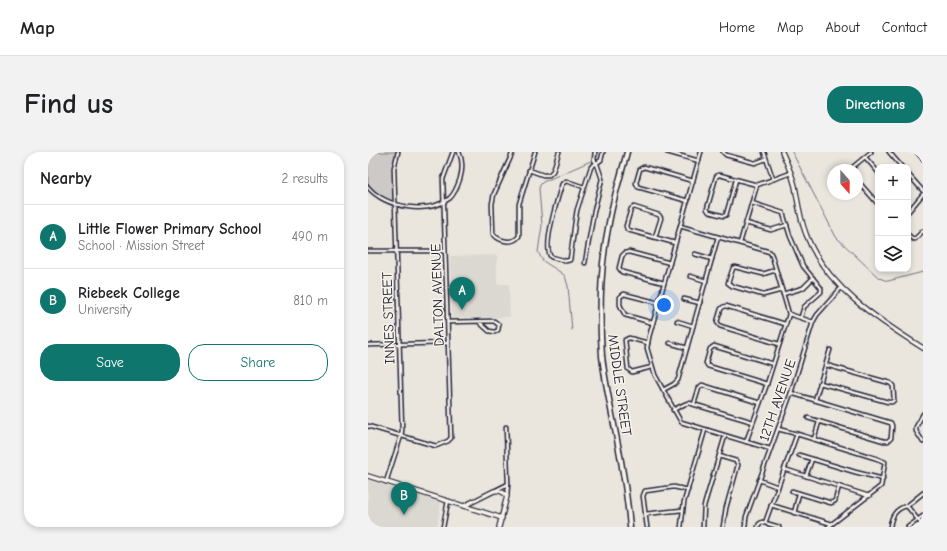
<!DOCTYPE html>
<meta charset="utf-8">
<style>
:root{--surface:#fff;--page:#f2f2f2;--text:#202124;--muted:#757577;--line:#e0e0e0;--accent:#0f766e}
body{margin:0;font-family:"Comic Neue",sans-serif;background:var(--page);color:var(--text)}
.controls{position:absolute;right:12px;top:12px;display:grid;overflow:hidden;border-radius:8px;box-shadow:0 2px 6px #0003}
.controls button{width:36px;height:36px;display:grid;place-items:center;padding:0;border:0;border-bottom:1px solid var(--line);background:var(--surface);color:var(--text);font:20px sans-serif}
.compass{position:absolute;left:459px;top:12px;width:36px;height:36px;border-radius:50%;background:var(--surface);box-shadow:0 2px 6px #0003;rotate:159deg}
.you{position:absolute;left:296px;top:153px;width:14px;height:14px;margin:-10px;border:3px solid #fff;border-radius:50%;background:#1a73e8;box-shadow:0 0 0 6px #1a73e833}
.badge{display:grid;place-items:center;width:26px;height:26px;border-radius:50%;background:var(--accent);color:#fff;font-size:13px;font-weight:700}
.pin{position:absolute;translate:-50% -33px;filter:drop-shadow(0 1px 2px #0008)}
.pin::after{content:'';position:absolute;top:21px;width:14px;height:12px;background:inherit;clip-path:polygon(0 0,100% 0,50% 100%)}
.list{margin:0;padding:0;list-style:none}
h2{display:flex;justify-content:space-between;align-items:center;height:52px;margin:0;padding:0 16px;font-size:17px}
h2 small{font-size:13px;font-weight:400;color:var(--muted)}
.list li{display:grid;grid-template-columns:26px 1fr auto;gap:12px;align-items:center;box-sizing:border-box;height:64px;padding:0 16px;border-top:1px solid var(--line)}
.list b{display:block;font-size:15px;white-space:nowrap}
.list p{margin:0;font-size:13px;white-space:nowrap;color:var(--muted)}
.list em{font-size:13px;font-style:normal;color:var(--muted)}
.actions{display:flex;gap:8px;padding:12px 16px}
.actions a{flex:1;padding:9px 0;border:1px solid var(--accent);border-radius:16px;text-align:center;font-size:14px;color:var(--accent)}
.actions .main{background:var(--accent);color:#fff}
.icon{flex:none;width:22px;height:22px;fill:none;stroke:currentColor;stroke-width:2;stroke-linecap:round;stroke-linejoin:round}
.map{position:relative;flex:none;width:555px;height:375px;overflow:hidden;border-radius:16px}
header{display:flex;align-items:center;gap:24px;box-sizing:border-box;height:56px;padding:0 20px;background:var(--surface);border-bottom:1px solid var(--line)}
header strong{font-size:19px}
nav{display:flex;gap:22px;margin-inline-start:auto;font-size:14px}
.intro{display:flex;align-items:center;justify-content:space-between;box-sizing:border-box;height:96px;padding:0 24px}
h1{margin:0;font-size:28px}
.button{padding:10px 18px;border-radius:16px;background:var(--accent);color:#fff;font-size:14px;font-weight:700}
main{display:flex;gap:24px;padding:0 24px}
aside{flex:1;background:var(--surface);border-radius:16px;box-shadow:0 2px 6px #0003}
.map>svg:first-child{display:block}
</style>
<header>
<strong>Map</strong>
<nav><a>Home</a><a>Map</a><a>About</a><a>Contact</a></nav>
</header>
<div class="intro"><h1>Find us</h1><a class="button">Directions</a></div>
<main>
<aside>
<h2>Nearby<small>2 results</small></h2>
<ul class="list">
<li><span class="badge">A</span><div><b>Little Flower Primary School</b><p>School · Mission Street</p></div><em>490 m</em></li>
<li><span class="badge">B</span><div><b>Riebeek College</b><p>University</p></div><em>810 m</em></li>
</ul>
<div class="actions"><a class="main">Save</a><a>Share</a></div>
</aside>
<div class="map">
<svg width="555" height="375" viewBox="0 0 555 375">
<rect width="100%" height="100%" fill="#eae6de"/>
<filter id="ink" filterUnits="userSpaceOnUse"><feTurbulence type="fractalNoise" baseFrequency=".025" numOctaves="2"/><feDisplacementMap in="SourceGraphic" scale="8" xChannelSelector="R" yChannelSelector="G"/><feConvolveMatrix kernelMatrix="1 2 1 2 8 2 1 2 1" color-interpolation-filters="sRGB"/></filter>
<g filter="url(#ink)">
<g fill="#dbd8d2">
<path d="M129,103V132H141L142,165L84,166L82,104Z"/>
<path d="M0,328L73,351L69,375H0Z"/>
</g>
<path fill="#cdc9c6" stroke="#787680" d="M0,0H29L26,11L27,51L15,47L0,35Z"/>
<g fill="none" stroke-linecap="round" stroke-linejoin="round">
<g stroke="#716f7b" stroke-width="1">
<path d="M424,0L468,85L511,126L520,129L555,120"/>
<path d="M229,5L231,0"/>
<path d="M204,178L200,134L197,124L192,120L175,109L170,100L174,73L171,37L172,33L175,30L223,9"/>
</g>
<defs>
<g id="minor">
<path d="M145,0L126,42L124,52L125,82C131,89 145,93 151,84V52L167,0"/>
<path d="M299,0L331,9"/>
<path d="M333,0L281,185L279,196L287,223L313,270L402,297"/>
<path d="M355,0L358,3L387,11L398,7"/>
<path d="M396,0L405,27"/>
<path d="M521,0L534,15"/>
<path d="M549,0L555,7"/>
<path d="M497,5L510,20"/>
<path d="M161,18L175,23H181L185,19L191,0"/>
<path d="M485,18L486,14L503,0"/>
<path d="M540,22L555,39"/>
<path d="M368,28L358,63L356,64L341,60L339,57L348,25L350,23H352L389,33"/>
<path d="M489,28L510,52"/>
<path d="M0,35C17,56 60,63 82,46C87,41 90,33 92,27C95,17 95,9 91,0"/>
<path d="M216,35L198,29L194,32C190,45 174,95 183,105L198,109L202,108L207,70L209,58L223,15L233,8L235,0"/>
<path d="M320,49L270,35L268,31L272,17L276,15L325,29"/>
<path d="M384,51L415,61L422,84L435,114L453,136V140L436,155L433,165"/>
<path d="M540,60L555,42"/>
<path d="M378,71L403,78L419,73"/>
<path d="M312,74L392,97L402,100L404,104L421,162L399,232L378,290"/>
<path d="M540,83L545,87H547L555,79"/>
<path d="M287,85L293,66L291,63L266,55L263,57L258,74L259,77L260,78L307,91"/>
<path d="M372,91L389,33L423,21"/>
<path d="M0,99H77"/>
<path d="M327,102L344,107"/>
<path d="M217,111L226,59L234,27L229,12L226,8L227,0"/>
<path d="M408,118L395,122L367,115L365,116L360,131L364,134L395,143L414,138"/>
<path d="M322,124L338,129"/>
<path d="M296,131L254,120L251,116L254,104L257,101L261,100L302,111"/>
<path d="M415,142L435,136L445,126"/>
<path d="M316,147L332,151"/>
<path d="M421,162L445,170"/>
<path d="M309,169L325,174"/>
<path d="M80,170L126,169L131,173L130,178L127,180L121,179L111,170"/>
<path d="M285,171L257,163L252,153V145L256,142L291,151"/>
<path d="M280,191L261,186L257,188L260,217L264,220L284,215"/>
<path d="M302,191L319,196"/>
<path d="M411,192L352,174L349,170L353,157L355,155L358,154L417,172"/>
<path d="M0,193L80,191"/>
<path d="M452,231L520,250H524L526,248L525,234L522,231L458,213"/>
<path d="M399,232L340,214L338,211L342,197L346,194L405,212"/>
<path d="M295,238L306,232L310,228L350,85"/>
<path d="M423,241L523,271L524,274L523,286L520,289H516L440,266"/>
<path d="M447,248L462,198"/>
<path d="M326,252L331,236L334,233L392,251"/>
<path d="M305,258L317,252L321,251L385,270"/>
<path d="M555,262L548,275V279L555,290"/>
<path d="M0,274L68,294L80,289L83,286L75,27L85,0"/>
<path d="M138,275L140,331L139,344"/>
<path d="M410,277L429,282"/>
<path d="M446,287L451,270"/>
<path d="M431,303L487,320L515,327"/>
<path d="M351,304L368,309L370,313L358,356L355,375"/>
<path d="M416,317L501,344"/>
<path d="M438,324L444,307"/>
<path d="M391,328L410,335"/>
<path d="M18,330L33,284L34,278L26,16L30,0"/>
<path d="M128,338L140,332"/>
<path d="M424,339L463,351L467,349L471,334"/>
<path d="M403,353L464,372"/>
<path d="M539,354L555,341"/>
<path d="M426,361L431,342"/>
<path d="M277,362L314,358"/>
<path d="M397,371L429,282L507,306L517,310L513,334L460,375"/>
<path d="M75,375L80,349"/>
<path d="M279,375L275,344L277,339L306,335L320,338"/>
<path d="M313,375L316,350L337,278"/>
<path d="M335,375L336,354L357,284"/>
<path d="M377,375L378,365L423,241L445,170L449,163L473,136"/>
<path d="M390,375L391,372L394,370L411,375"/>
<path d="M522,375C523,365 528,356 539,354L555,374"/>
<path d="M540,375L555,364"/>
</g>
<g id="tertiary">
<path d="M414,0C419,11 424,22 427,34C430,51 432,67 438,82C457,134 510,168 555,196"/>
<path d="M0,324L134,366"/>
<path d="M96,354L126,339C131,338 135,339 139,344L131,375"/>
</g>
<path id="secondary" d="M259,0C253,23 245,47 241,71C232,115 231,159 234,204C238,239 247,274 253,309C257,331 260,353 262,375"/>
</defs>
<use href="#minor" stroke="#22223b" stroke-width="5.5"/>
<use href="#tertiary" stroke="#22223b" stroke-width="6"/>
<use href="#secondary" stroke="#22223b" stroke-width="7"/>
<use href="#minor" stroke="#f7f3e8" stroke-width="2.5"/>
<use href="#tertiary" stroke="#f7f3e8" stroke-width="3.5"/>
<use href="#secondary" stroke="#f7f3e8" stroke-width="4"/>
</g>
</g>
<g text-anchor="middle" stroke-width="3" stroke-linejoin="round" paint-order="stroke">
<g font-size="14" fill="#22223b" stroke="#f7f3e8">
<text transform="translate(69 143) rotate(-92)" y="5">DALTON AVENUE</text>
<text transform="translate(20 166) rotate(-92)" y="5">INNES STREET</text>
<text transform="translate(252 233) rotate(82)" y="5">MIDDLE STREET</text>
<text transform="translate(409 248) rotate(-71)" y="5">12TH AVENUE</text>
</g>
</g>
</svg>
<div class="controls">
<button>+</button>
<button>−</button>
<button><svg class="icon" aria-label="layers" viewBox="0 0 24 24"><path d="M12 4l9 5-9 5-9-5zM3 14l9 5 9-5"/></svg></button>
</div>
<svg class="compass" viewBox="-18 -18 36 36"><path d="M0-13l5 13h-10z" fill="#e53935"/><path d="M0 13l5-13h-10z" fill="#757577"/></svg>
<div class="you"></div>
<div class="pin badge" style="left:94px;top:158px">A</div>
<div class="pin badge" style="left:36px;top:363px">B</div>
</div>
</main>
